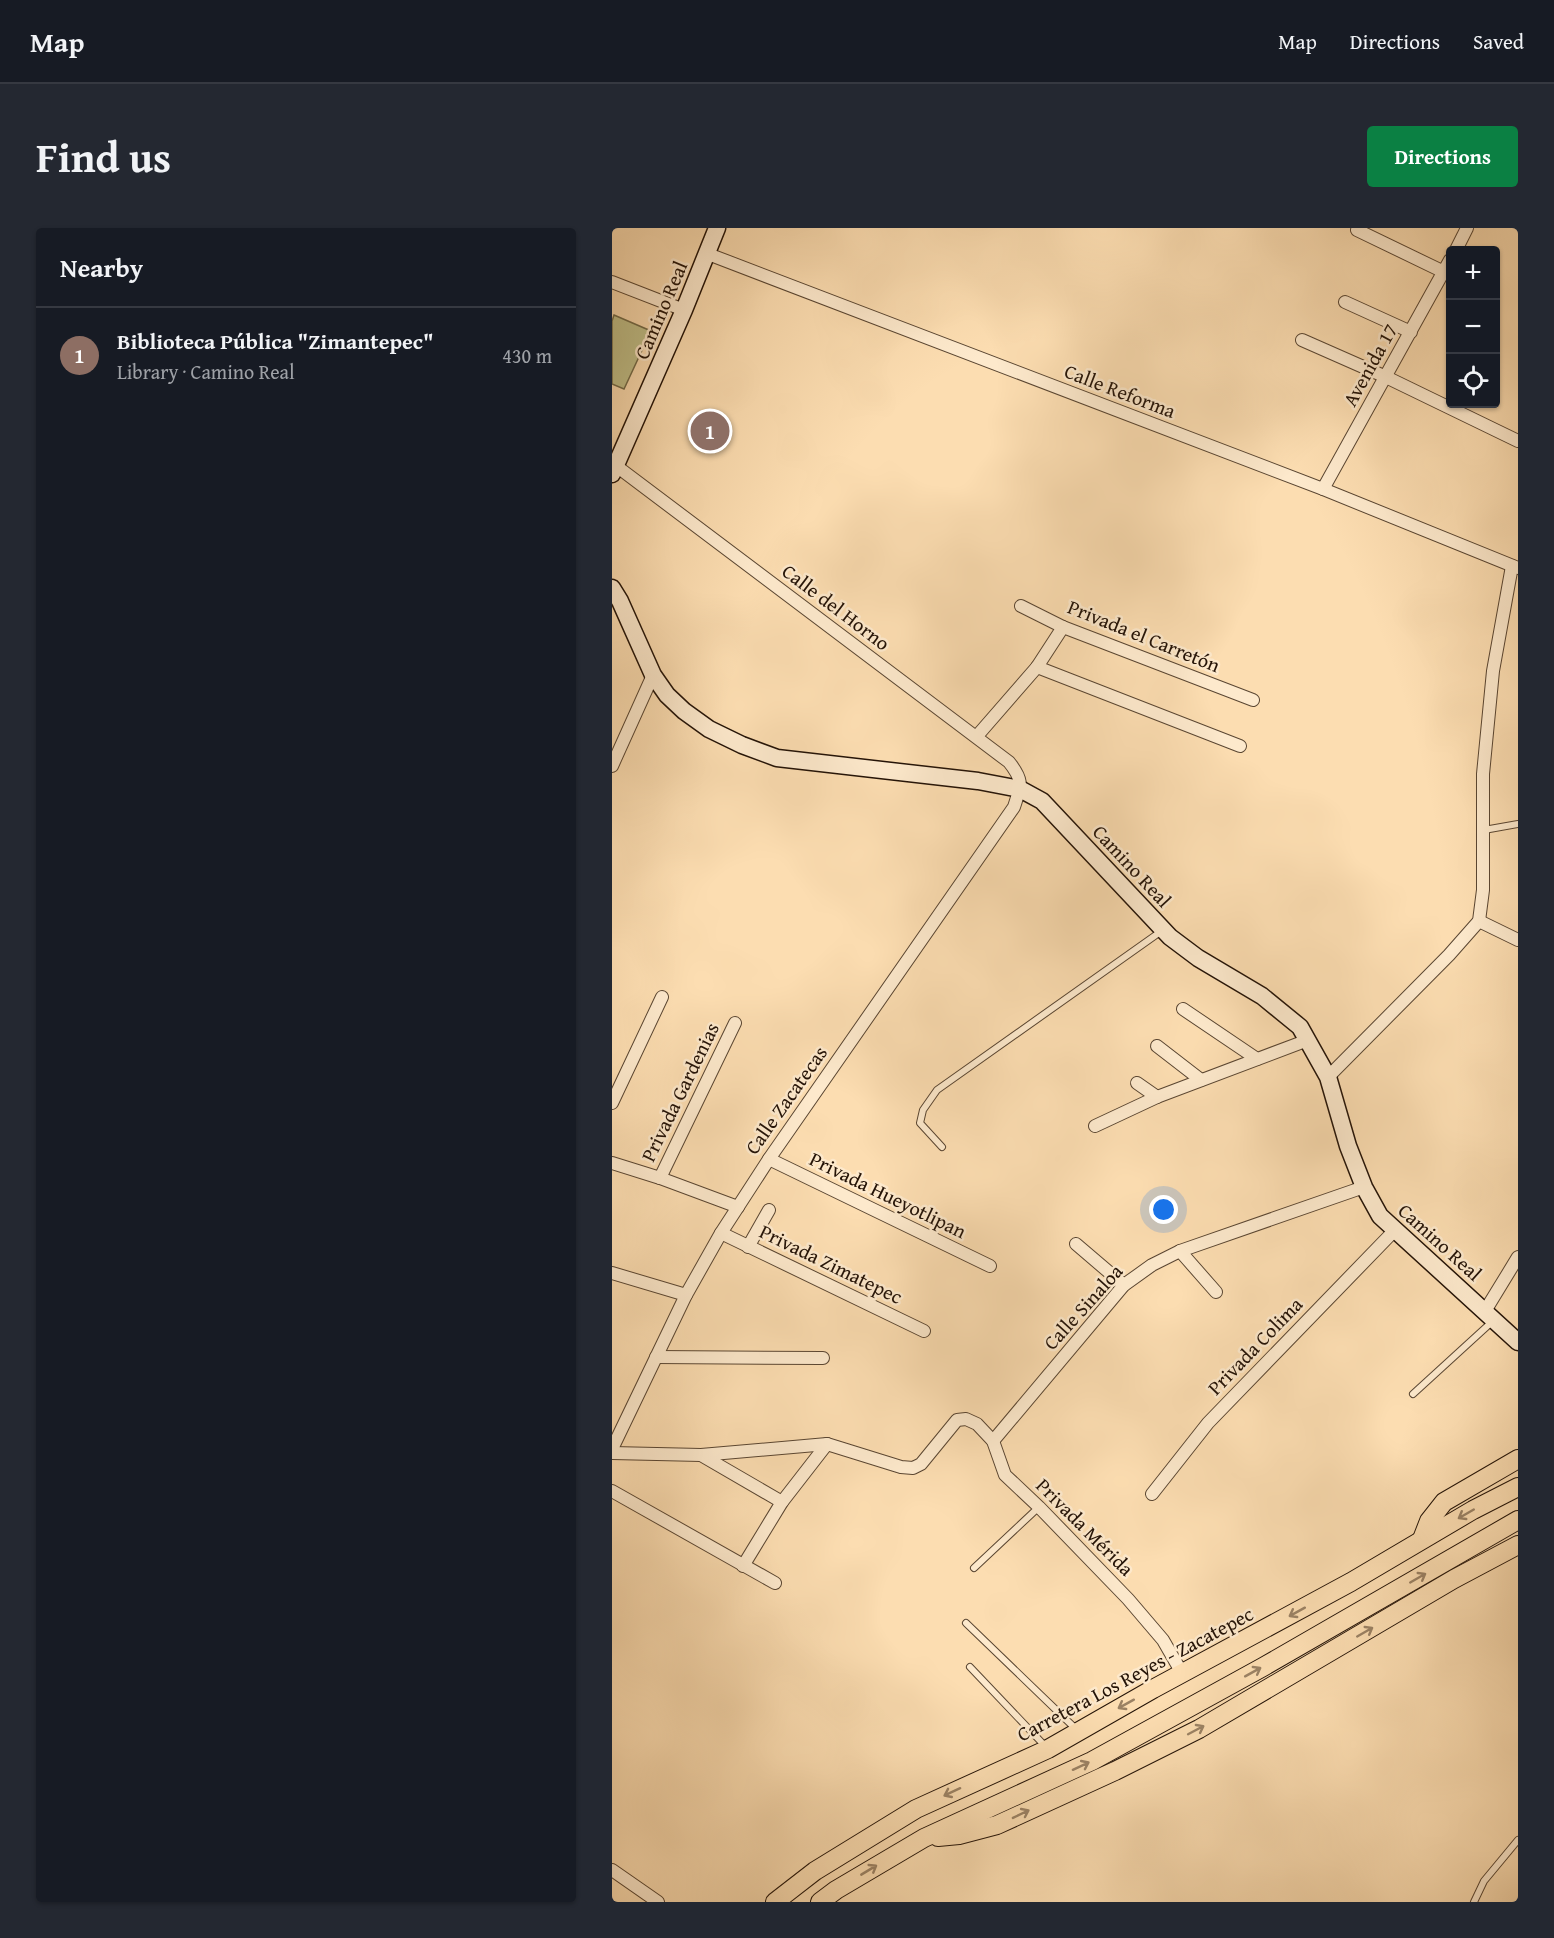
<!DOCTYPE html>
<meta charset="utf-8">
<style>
:root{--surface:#171b24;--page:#242831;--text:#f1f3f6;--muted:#9ea1a6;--line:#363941;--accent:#0b8043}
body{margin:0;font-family:"Gentium Book Plus",serif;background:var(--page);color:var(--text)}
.controls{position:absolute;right:18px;top:18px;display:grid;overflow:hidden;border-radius:6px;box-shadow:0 2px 4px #0004}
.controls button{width:54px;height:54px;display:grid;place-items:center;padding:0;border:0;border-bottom:2px solid var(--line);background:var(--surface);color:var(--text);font:30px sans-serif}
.you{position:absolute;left:552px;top:982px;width:21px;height:21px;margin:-15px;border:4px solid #fff;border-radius:50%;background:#1a73e8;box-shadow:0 0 0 9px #1a73e833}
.badge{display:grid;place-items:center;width:39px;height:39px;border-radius:50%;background:var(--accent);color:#fff;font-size:20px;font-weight:700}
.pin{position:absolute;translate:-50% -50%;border:3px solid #fff;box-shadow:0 2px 6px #0006}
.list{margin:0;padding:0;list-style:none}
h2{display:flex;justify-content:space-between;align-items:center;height:78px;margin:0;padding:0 24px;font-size:26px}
h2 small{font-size:20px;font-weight:400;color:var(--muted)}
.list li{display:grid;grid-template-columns:39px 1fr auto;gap:18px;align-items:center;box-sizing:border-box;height:96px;padding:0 24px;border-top:2px solid var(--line)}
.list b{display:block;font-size:22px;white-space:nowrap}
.list p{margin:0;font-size:20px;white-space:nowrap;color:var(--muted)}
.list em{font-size:20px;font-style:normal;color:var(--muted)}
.icon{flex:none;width:33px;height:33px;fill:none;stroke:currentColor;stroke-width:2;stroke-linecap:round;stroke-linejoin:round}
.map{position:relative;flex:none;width:906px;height:1674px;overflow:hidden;border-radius:6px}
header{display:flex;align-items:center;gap:36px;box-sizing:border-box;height:84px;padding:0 30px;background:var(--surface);border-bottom:2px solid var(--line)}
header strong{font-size:28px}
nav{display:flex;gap:33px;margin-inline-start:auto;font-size:21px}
.intro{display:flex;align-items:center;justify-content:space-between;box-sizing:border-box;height:144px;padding:0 36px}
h1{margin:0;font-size:42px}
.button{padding:15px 27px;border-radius:6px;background:var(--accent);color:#fff;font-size:21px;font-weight:700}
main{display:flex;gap:36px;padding:0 36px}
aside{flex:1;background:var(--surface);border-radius:6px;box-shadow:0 2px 4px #0004}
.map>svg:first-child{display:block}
</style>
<header>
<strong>Map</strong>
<nav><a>Map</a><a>Directions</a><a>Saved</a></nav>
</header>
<div class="intro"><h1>Find us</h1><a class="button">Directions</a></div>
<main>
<aside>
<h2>Nearby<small></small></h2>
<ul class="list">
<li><span class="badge" style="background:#8d6e63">1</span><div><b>Biblioteca Pública &quot;Zimantepec&quot;</b><p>Library · Camino Real</p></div><em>430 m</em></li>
</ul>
</aside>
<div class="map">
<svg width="906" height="1674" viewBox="0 0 906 1674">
<rect width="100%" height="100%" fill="#fcddb1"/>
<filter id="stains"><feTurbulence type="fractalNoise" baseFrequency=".00333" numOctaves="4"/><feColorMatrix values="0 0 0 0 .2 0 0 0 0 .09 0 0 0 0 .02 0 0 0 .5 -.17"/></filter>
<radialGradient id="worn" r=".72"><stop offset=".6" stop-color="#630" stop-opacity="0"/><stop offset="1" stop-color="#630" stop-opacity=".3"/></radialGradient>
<path fill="#c0c08a" stroke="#726a48" stroke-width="1.5" d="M2,87L39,103L12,161L0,156V93Z"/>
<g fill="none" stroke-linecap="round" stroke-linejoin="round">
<defs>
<g id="lane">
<path d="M872,602L906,596"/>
<path d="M330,919L308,895L311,882L325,862L551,702"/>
<path d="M801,1166L882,1092"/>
<path d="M362,1340L427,1279"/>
<path d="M354,1395L466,1503"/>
<path d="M358,1439L433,1518"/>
<path d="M862,1674L872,1653L906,1612"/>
</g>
<g id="street">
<path d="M745,2L832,44"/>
<path d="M844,22L855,0"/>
<path d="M96,26L711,261L906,340"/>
<path d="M0,54L72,82"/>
<path d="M733,74L799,104"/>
<path d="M690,112L774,149L906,213"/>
<path d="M711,261L838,32"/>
<path d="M409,378L451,399L641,472"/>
<path d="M425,439L628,518"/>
<path d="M365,508L425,439L451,399"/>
<path d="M0,538L41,447"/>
<path d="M867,693L906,712"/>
<path d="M571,781L645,831"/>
<path d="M545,818L589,852"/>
<path d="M716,849L837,727L867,693L871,662V546L881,443L900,338"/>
<path d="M525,855L545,869"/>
<path d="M0,875L50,769"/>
<path d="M483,898L545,869L696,812"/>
<path d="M157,931L378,1038"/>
<path d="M0,935L48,950L126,979"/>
<path d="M48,950L123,795"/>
<path d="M109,1005L312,1103"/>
<path d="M464,1016L512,1057"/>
<path d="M136,1019L157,982"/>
<path d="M568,1023L604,1064"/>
<path d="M0,1045L74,1067"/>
<path d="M873,1083L906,1029"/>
<path d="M44,1129L211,1130"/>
<path d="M381,1213L512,1057L540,1037L568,1023L752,959"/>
<path d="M0,1221L74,1067L109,1005L157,931L402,579C409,557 412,553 397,534L3,237"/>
<path d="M0,1225L89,1227L215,1216L289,1239L301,1240L309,1236L345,1192L354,1191L365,1196L381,1213L393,1247L427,1279L516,1371L551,1412L570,1445"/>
<path d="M89,1227L170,1274"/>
<path d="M0,1263L163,1355"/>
<path d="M540,1266L596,1195L782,1003"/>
<path d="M131,1338L170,1274L215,1216"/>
<path d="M0,1642L46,1674"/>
</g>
<g id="secondary">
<path d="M0,246L72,82L105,0"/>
<path d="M0,360L8,373L41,447L55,467L72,483L97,501L130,517L165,530L366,553L408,561L430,573L558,709L586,730L650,768L688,799L716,849L736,918L752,959L768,988L906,1114"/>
</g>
<g id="primary">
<path d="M810,1311L817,1293L832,1274L906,1231"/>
<path d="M326,1609L347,1607L385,1597L503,1543L587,1501L842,1351L906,1317"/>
<path d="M163,1674L203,1643L304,1581L436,1521L541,1461L739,1354L861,1282L906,1259"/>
<path d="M208,1674L224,1662L312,1610L480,1533L651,1439L906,1292"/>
</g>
</defs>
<use href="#lane" stroke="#5a4632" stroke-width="8"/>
<use href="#street" stroke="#5a4632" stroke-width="14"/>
<use href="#secondary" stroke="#241307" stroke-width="19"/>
<use href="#primary" stroke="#241307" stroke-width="20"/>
<use href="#lane" stroke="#fde9cc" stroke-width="6"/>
<use href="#street" stroke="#fde9cc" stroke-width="12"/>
<use href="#secondary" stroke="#fde9cc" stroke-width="16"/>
<use href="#primary" stroke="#fcddb1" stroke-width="18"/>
</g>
<defs><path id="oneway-shaft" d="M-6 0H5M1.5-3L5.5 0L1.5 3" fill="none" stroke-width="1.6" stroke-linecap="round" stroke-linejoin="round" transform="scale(1.5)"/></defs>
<g stroke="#9b8264">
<use href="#oneway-shaft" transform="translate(854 1286) rotate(150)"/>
<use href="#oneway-shaft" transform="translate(806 1350) rotate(-30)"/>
<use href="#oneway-shaft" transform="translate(685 1384) rotate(151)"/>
<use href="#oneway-shaft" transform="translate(753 1404) rotate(-30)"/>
<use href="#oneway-shaft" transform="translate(641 1444) rotate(-29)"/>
<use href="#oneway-shaft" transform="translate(514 1476) rotate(151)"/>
<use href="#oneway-shaft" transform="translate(584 1502) rotate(-28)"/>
<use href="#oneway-shaft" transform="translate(469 1538) rotate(-25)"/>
<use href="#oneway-shaft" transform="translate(340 1564) rotate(155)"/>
<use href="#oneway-shaft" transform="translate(409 1586) rotate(-26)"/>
<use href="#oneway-shaft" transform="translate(257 1642) rotate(-31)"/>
</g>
<g text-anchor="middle" stroke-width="5" stroke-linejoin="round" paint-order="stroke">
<g font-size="20" fill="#241307" stroke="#fde9cc">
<text transform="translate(49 82) rotate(-67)" y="7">Camino Real</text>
<text transform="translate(758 137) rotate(-61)" y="7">Avenida 17</text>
<text transform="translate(508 163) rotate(21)" y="7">Calle Reforma</text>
<text transform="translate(224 379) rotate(37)" y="7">Calle del Horno</text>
<text transform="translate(532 408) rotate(22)" y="7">Privada el Carretón</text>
<text transform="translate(520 638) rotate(47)" y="7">Camino Real</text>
<text transform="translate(68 864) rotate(-64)" y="7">Privada Gardenias</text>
<text transform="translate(174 872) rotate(-55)" y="7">Calle Zacatecas</text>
<text transform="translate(276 967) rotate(26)" y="7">Privada Hueyotlipan</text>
<text transform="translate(828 1014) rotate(42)" y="7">Camino Real</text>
<text transform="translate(219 1036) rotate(26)" y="7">Privada Zimatepec</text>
<text transform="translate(471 1079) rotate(-48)" y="7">Calle Sinaloa</text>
<text transform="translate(643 1118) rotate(-46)" y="7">Privada Colima</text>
<text transform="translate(473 1299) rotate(45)" y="7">Privada Mérida</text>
<text transform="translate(523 1446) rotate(-28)" y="7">Carretera Los Reyes - Zacatepec</text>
</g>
</g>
<rect width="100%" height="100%" filter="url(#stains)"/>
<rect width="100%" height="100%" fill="url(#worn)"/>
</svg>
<div class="controls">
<button>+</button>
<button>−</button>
<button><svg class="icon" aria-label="locate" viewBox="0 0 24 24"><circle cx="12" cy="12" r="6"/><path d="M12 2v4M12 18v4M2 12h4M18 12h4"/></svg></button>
</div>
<div class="you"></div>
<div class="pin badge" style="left:98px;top:203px;background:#8d6e63">1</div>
</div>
</main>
